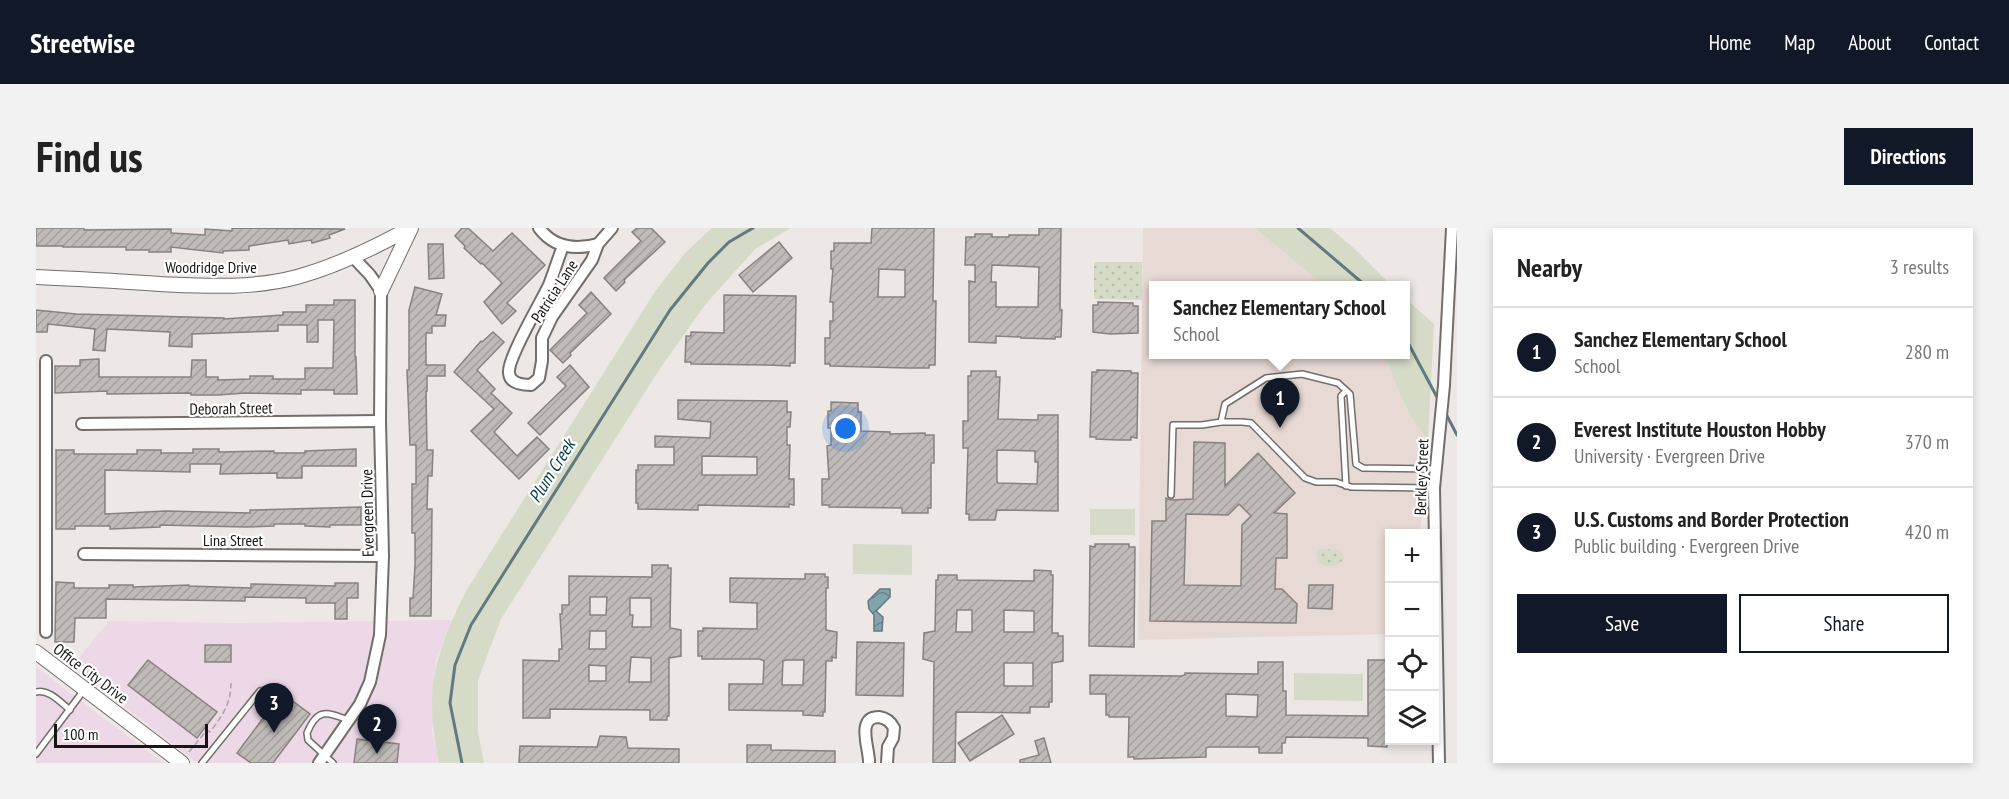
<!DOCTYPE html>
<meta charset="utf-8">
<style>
:root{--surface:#fff;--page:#f2f2f2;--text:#222;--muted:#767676;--line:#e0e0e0;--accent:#111827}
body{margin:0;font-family:"PT Sans Narrow",sans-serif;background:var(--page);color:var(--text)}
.controls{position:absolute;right:18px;bottom:18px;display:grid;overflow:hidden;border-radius:0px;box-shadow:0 3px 9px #0003}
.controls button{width:54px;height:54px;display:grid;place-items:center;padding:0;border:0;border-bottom:2px solid var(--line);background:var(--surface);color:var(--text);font:30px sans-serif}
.scale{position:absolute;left:18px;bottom:15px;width:154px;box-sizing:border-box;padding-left:6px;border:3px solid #181615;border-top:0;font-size:16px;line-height:21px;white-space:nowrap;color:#181615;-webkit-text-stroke:4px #fff;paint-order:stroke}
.you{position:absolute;left:810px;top:201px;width:21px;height:21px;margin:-15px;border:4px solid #fff;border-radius:50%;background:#1a73e8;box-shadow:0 0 0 9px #1a73e833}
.badge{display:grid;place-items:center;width:39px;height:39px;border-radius:50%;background:var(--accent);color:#fff;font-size:20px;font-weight:700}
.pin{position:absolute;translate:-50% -50px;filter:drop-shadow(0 2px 3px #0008)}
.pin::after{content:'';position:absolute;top:32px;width:21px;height:18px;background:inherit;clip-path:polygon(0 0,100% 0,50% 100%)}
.popup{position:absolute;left:1113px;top:53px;width:261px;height:78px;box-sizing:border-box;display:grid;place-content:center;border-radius:0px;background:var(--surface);filter:drop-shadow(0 2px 4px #0005);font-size:20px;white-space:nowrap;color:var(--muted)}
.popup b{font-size:22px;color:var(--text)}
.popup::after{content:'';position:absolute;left:50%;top:100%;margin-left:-12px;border:12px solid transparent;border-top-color:var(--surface)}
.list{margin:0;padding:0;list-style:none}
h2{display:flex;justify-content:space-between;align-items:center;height:78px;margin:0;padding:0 24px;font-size:26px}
h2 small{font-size:20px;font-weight:400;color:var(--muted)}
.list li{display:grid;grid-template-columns:39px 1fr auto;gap:18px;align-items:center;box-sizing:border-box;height:90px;padding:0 24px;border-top:2px solid var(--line)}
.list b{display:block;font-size:22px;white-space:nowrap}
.list p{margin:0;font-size:20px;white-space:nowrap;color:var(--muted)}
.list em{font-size:20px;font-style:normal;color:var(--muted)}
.actions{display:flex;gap:12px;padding:18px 24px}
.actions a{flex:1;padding:14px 0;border:2px solid var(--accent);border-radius:0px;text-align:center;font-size:21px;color:var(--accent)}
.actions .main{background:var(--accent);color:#fff}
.icon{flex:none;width:33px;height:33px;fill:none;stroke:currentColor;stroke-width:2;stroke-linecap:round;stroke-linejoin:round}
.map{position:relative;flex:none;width:1421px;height:535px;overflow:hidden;border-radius:0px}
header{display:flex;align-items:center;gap:36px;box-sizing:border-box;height:84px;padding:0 30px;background:var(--accent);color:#fff}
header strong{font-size:28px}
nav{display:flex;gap:33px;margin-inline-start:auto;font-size:21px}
.intro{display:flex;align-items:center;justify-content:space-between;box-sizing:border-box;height:144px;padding:0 36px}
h1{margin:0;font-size:42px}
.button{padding:15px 27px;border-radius:0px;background:var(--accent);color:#fff;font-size:21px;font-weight:700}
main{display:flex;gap:36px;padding:0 36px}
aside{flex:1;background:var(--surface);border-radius:0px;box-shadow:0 3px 9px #0003}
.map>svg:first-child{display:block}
</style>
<header>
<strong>Streetwise</strong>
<nav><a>Home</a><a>Map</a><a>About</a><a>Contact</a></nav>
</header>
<div class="intro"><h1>Find us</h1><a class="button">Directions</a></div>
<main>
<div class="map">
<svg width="1421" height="535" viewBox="0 0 1421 535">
<defs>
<pattern id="park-dots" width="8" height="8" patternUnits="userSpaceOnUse" patternTransform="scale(1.5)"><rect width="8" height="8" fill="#d5dbc7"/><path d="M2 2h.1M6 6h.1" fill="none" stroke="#b6bbaa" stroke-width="1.8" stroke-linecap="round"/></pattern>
<pattern id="water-waves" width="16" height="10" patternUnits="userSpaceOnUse" patternTransform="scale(1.5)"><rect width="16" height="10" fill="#82a5ad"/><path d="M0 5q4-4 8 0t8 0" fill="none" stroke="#69858c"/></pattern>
<pattern id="building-hatch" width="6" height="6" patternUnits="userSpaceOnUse" patternTransform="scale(1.5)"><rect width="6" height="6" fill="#c0bbb9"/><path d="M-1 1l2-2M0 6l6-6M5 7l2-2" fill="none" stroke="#a4a09e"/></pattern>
</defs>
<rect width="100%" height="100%" fill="#ede8e6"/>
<g fill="#edd8e7">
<path d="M416,392L400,432L396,504L403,535H161L36,438L73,393L196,395Z"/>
<path d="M0,439L114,525L128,535H0Z"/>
</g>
<path fill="#e7d9d4" d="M1107,0H1219L1287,57L1118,58V127H1349L1362,162L1375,189L1392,212L1384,305H1354L1353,406L1102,412Z"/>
<g fill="#d5dbc7">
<path d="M676,0H755L719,21L669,77L623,142L465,391L442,452V504L448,535H403C388,463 398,428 430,363L620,62L650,24Z"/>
<path d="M1219,0H1294L1320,22L1355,57H1287Z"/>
<path d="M1370,71L1398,96L1392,212L1375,189L1362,162L1349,127H1370Z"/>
<rect x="1054" y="281" width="45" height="26"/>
<path d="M817,316L876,317V347L817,346Z"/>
<path d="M1258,445L1327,446V473L1258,472Z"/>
</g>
<g fill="url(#park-dots)">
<path d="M1058,34H1106V72L1058,71Z"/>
<path d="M1285,321L1301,322L1306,325L1308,331C1298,342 1283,342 1280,325Z"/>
</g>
<path fill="url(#water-waves)" stroke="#627a7f" stroke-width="1.5" d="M844,361H854V369L840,383L847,389L846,403H838V387L833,381L832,373Z"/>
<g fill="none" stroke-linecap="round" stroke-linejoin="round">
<g stroke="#627a7f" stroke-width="3">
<path d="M1262,0L1330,58"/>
<path d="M1370,111L1403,173"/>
<path d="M1409,184L1421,207"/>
<path d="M426,535L414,475L419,437L435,397L634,82L672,35L693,14L717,0"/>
</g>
</g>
<g fill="url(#building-hatch)" stroke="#878280" stroke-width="1.5" fill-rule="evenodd">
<path d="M0,0H48V2L135,1V5L169,7V1L196,3V0L309,1L293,7L294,10L276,15L275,12L253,16L252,12L213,18V22L187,23V25L135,19V24H113V22H90V19H27V18H0Z"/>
<path d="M426,0H432L457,23L476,5L509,37L471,75L480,83L466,96L448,74L466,55L446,35L445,36L428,20L429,18L419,8Z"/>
<path d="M601,0H615L629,14L588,52L589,54L580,63L568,50L605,13L596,4Z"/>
<path d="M836,0H898L897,73H900L899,137H893V140H872L794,138V136H789V110H794V93H797V74H794L797,41H795V23H798V15H835ZM843,41L869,42V69H842Z"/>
<path d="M1003,0H1025L1024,82H1026L1025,109H1019V111L985,110V109L960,108V115L933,114V53L939,54V37H929L930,9H939V6H956V9H973V7H1003ZM956,37L1003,39L1002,79H960V54H955Z"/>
<path d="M743,14L756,30L717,64L703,47Z"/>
<path d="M392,16H407L408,50L393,51Z"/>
<path d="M379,59L406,66L400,87H410L409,98H396V105H390V137H409V148H391V163H390L391,222H397L396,248H392L391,281H396L395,388H374V370H377L379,337V305H376V256H380V217H374L371,142H373V82Z"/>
<path d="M555,64L575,86L534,125L535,127L527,135L514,122L551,85L543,77Z"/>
<path d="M688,67L760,68L759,135H754V138L732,137L655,136V134H649L650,108H655V104L688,105Z"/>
<path d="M298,72H319V129H320L321,166H298V162H265V166L209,165L182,167H155V165L71,166V163L19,165V138H44V132L63,131V149H155L156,132H170V149H182V152L214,151V148H237V151H269V140H297L298,92H282V114H271V97H242V103L156,106V119L133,118L134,104L71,101L69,123L57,122L59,101L12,96L11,104H0V82L40,86L188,90V91L247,87V84H270V77H298Z"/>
<path d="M1062,74L1097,75V78H1102V105L1074,106L1057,104V77H1062Z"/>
<path d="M457,104L468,114L441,142L459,161L455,165L476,185L458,204L481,228L501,209L513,221L483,251L435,203L458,181L418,144L445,113L446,114Z"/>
<path d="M534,137L553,159L504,207L492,195L530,158L521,149Z"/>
<path d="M1061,142L1095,143V145H1102L1101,210L1095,209V212H1082L1060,211V209H1054L1056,144H1061Z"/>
<path d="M935,143H960V149H964L962,191L1002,192V187H1022V283L961,282L959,292H933V286H930L932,220H927V193H932V148H935ZM961,222L999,223V234H1002L1001,256L962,255L961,253Z"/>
<path d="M642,172L751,173V184H755L754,199H751V217H754L753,251H758V277L753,276V279L662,277V282L602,281V275H600V242H602V237H638V219H619V208L674,210L675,194L642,191ZM666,228L721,229V247H666Z"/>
<path d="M795,174L822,175V184H825V203L854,204V206L889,205V207H898V235H895V280H892V285H866V280L793,279V277H786V251H793L791,218L795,217V200H792V183H795Z"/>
<path d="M1158,214L1189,215V258L1222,225L1259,265L1238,285L1251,286V330H1240L1239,361H1246L1261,376L1260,395L1114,393L1116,293H1130V270L1135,272L1157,271ZM1203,276L1215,288L1206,297L1205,358L1148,357L1150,286L1192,287Z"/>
<path d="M157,221H183V224L238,223V225H269V223L320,221V238H266V250H241V245L184,246L185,236H154V244L69,242V286L130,283L214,285V282L325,279V297H294V299L269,298V296H238V298L210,299L124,297V299L74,301V298H39V301H20V222H38V226H101V222H125V225H157Z"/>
<path d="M1059,316H1093V319H1099L1098,419L1053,418L1054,318L1059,319Z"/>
<path d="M616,337H632V340H635L634,400L645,402V428L633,430V488H631V492H614V482L514,481V490H487V432L523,433V421H526L524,386H526V377H533V348L616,349ZM554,369H571L570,387H554ZM594,370H615V399H596L597,387H594ZM554,403H570V421H553ZM595,429L615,430V454H593ZM553,437L570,438V453H553Z"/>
<path d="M998,342L1015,343V347H1017L1016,405H1022V408H1027V433L1016,435V474H1013V479H994V485L920,484L919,535H897L898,434L887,431L888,405L899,403L900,352H902V347H921V352L998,353ZM921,382H936V404H920ZM968,382L998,383V404H968ZM968,435H997V458H968Z"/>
<path d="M769,346H789V349H792V360H790V402L801,404L800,430L796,429V433H790L789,484H787V488L767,487V483L693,482V456H727L728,433L724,431H666V428H662V403H667V400L721,401V375L694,374V350L769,351ZM750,432H768L767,457H746L747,433Z"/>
<path d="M20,354L38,355V360H73V357H97V359L153,357V358L215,360V356L299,358V355H322V370H311V391H299V375H270V370L209,369V373L70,371V390H39L38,414H19Z"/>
<path d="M1273,357H1297L1296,381L1272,380Z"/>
<path d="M821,414L868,415L867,468L820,467Z"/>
<rect x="169" y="417" width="26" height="17"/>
<path d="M112,432L181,484L161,510L92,457Z"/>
<path d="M1332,432H1352L1353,436V514H1351V519L1332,518V510L1250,509L1249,515H1246V525H1223V519H1173L1170,520V529L1098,531V529H1092L1093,489H1073V487H1070V466H1054V447L1145,448L1149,447V445L1222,446V434H1247V463H1250V487L1332,488ZM1190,466L1222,467L1221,489L1190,488Z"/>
<path d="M246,465L274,486L237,535H215L201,525Z"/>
<path d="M966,487L978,506L934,533L922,515Z"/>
<path d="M564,508L590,509L592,520L643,521V535H483L484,518L561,519Z"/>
<path d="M1008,510L1015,535H984V532L1003,527L999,513Z"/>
<path d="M321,511L363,516L361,535H318Z"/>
<path d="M711,517H735V522L799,523V535H711Z"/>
</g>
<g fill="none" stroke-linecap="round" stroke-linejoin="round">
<defs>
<g id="service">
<path d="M1310,163L1305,168L1310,258"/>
<path d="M1185,194H1206L1215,195L1269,250L1280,254H1300L1315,259L1398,260"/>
<path d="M1135,267L1137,197H1166L1185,194L1189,176L1230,150L1266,146L1302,155L1314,166L1320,236L1327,240L1399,241"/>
<path d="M0,464C13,461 24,474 34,482"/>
<path d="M0,526L48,462"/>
<path d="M166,535L224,463"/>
<path d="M297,535L272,512L271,505C281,481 289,483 312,492"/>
</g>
<g id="minor">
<path d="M503,0C518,20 540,22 562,16"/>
<path d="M527,18C522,31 518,44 513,57C505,74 471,131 473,145C474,156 486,157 495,157L503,150L506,133V110L516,89L556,32L562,16L576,0"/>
<path d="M10,133V404"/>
<path d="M46,196L344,193"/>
<path d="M48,326L347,328"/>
<path d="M283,535L324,476L334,454L344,407L347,328L344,193L345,63L334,47L317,29"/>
<path d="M833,535C834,522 819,489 843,489C850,490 855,494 858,500L857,510L852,519L851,535"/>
<path d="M1403,535L1398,260L1408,157L1416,0"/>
</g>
<g id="tertiary">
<path d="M0,49C41,51 83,53 124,56C170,58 216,61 261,49C301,38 338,20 374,0"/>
<path d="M345,63L375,0"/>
<path d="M0,424L146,535"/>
</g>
</defs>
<use href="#service" stroke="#726e6c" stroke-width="8"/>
<use href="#minor" stroke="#726e6c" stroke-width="14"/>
<use href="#tertiary" stroke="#726e6c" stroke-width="16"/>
<path stroke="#a9a5a3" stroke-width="1.5" stroke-dasharray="6 3" stroke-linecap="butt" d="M153,524L171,502L174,504C186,488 195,476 195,455"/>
<use href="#service" stroke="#fff" stroke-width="5"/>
<use href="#minor" stroke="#fff" stroke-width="10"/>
<use href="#tertiary" stroke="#fff" stroke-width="14"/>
</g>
<g text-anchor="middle" stroke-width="4.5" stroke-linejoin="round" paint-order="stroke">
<g font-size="16" fill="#181615" stroke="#fff">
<text x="175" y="45">Woodridge Drive</text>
<text transform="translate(518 63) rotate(-57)" y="6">Patricia Lane</text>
<text transform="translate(195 180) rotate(-1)" y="6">Deborah Street</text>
<text transform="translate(1385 249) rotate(-88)" y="6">Berkley Street</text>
<text transform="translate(331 285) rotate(-91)" y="6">Evergreen Drive</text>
<text x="197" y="318">Lina Street</text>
<text transform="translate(55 445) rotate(37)" y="6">Office City Drive</text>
</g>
<g font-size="18" font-style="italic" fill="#003b44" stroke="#fff">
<text transform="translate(516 243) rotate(-58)" y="6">Plum Creek</text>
</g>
</g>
</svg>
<div class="controls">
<button>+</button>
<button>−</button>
<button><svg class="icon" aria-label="locate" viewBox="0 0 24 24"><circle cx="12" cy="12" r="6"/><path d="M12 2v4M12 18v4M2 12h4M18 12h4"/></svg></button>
<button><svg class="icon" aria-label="layers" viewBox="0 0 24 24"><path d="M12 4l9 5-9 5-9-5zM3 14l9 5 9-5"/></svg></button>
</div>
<div class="scale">100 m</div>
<div class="you"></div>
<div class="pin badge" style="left:1244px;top:200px">1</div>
<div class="popup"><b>Sanchez Elementary School</b>School</div>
<div class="pin badge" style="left:341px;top:526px">2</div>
<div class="pin badge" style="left:238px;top:505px">3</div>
</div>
<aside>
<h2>Nearby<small>3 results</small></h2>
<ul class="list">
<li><span class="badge">1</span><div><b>Sanchez Elementary School</b><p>School</p></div><em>280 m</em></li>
<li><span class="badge">2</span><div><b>Everest Institute Houston Hobby</b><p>University · Evergreen Drive</p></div><em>370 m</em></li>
<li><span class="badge">3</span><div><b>U.S. Customs and Border Protection</b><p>Public building · Evergreen Drive</p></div><em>420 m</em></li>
</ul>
<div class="actions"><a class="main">Save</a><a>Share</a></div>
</aside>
</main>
